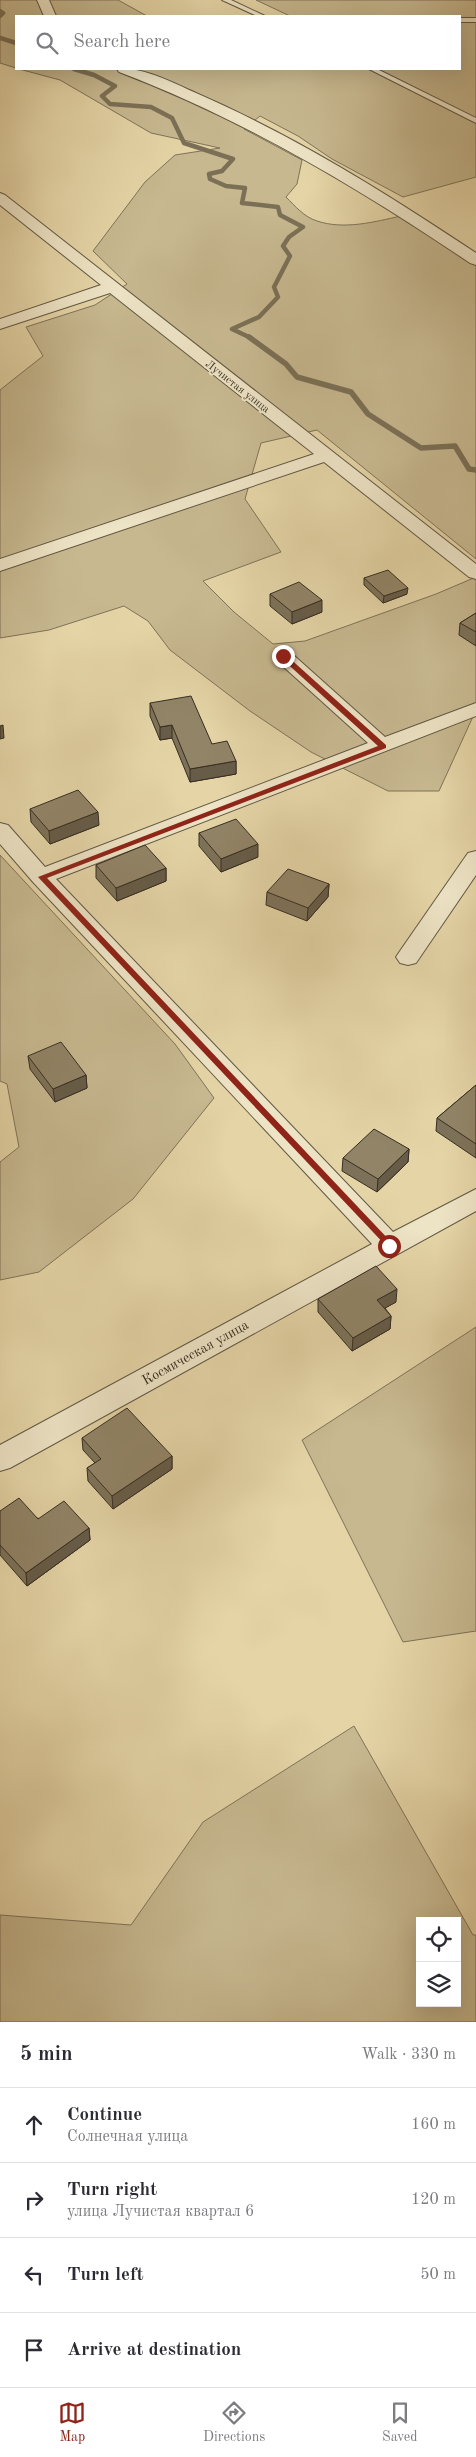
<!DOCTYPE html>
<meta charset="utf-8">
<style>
:root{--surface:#fff;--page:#f7f7f7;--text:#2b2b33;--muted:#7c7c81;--line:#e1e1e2;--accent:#8f2418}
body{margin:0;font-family:"Old Standard TT",serif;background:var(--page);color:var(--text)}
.controls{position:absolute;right:15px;bottom:15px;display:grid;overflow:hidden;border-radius:0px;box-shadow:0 5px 20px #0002}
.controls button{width:45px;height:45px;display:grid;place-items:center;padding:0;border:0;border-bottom:1px solid var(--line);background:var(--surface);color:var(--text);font:25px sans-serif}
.stop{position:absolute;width:15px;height:15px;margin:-11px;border:4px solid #8f2418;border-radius:50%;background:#fff}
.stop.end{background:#8f2418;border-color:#fff;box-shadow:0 1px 5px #0008}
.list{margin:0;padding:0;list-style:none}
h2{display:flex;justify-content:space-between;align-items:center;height:65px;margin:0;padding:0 20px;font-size:21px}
h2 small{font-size:16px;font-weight:400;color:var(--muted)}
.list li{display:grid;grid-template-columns:32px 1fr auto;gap:15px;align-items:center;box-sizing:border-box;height:75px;padding:0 20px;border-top:1px solid var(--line)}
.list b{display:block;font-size:19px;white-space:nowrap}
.list p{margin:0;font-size:16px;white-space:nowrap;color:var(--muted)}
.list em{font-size:16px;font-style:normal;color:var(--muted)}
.icon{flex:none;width:28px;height:28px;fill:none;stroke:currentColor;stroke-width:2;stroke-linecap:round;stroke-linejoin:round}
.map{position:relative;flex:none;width:476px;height:2022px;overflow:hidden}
.search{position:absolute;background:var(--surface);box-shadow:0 5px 20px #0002;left:15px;right:15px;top:15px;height:55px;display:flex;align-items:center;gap:12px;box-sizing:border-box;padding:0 18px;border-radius:0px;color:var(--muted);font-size:19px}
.sheet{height:365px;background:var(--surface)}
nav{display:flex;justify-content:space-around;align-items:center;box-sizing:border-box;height:70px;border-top:1px solid var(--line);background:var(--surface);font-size:14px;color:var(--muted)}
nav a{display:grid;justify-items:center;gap:2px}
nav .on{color:var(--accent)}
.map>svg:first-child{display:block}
</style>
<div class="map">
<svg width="476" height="2022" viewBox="0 0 476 2022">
<rect width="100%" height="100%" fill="#e4d4a6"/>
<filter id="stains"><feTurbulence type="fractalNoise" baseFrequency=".004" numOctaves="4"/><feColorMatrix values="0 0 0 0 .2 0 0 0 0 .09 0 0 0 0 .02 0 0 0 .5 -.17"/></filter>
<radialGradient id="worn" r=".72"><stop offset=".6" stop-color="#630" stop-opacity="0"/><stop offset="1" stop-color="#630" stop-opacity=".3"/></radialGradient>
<g fill="#c7b890" stroke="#7f7359" fill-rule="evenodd">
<path d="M0,0H118L147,16H16V68L0,63Z"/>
<path d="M256,0H476V177L403,197L332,159L298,136L260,116L244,129L302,160L297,184L286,197C295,206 304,217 317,221C344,230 374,222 401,216L427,231L476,266V559L317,430L261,443L245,499L281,552L203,581L234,612L273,644L305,641L436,594L476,577V710L439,791H388L311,752L250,711L170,650L148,621L124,606L49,630L0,638V390L43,356L26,327L95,305L127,284L93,251L145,182L175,155L220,148L151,133L60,80L19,69H460V16H290Z"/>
<path d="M0,855L175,1044L214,1098L133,1199L39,1272L0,1280V1162L19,1147L7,1084L0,1081Z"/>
<path d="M476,1327V1631L403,1642L302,1440Z"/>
<path d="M354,1726L473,1935H476V2022H0V1915L131,1925L203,1822ZM420,1921H457V2003H420Z"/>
</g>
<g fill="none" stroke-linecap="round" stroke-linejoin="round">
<g stroke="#7b7056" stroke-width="4.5">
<path d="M0,11L3,13L0,16"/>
<path d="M0,38L16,43"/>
<path d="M74,69L94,75L115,86L102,96L110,104L151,107L172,118L184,143L233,159L222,171L209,174L210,179L226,186L245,188L242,203L278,207L280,215L303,227L289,237L283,246L290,256L274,287L278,297L259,317L232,329L251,338"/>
</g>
<path stroke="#7b7056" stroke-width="5.5" d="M249,337L286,364L297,377L351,392L368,414L421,448L455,446L469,469L476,470"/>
<defs>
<g id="lane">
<path d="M222,0H231L265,16H257Z"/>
<rect x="460" y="18" width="16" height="4"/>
<path d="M369,69H377L476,118V123Z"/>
</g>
<g id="street">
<path d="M37,0H49L56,16H44Z"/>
<path d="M117,69C144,67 171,82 196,93C295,136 386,193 476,253V265L470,263C359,188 245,120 119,72Z"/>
<path d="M0,193L5,195L476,564V579L469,577L324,462L0,571V559L314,454L110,293L0,329V319L101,285L0,205Z"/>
<path d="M283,650L290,652L385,737L476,703V716L56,879L393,1232L476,1189V1211L10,1468L0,1471V1445L372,1244L33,882L0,844V823L8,825L45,867L368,743L276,660L273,656L276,652Z"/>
<path d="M476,851V875L416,963L408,965L400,963L396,957L400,951L468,853Z"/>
</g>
</defs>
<use href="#lane" stroke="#625843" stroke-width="2"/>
<use href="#street" stroke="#625843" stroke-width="2"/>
<use href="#lane" fill="#ede3c5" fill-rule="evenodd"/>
<use href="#street" fill="#ede3c5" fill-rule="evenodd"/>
</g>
<g fill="#7d7259" stroke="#372e22">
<path d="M364,578L407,594L383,603L364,585Z"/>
<path d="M270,594L322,612L292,624L270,606Z"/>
<path d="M476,613V646L459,635L460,623Z"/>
<path d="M150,703L212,744L236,761V774L190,782L172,738L160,740L150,716Z"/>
<path d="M30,809L99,825L50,844L31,822Z"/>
<path d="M199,833L258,857L221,872L199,846Z"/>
<path d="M96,865L166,868V881L117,901L96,878Z"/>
<path d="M329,884L328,897L307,921L266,905L267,892Z"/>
<path d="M28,1056L86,1075L87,1088L55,1102L30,1069Z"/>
<path d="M476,1085V1158L436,1131L437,1118Z"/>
<path d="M409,1149L408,1162L377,1192L342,1171L343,1158Z"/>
<path d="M318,1299L396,1302L385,1308L391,1316L390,1329L352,1351L318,1312Z"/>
<path d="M82,1438L172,1456V1469L113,1509L88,1481L87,1468L95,1463L83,1450Z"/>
<path d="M0,1511L89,1528L90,1540L27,1586L0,1555Z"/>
</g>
<g fill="#665c48" stroke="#372e22">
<path d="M408,588L407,594L383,603L384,596Z"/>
<path d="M322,600V612L292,624V612Z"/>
<path d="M3,725L4,738L0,739V726Z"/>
<path d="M172,725V738L160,740V727Z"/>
<path d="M236,761V774L190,782V769Z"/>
<path d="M98,812L99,825L50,844L49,831Z"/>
<path d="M258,844V857L221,872V859Z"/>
<path d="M166,868V881L117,901L116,888Z"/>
<path d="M329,884L328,897L307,921L308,908Z"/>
<path d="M86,1075L87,1088L55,1102L53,1089Z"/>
<path d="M409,1149L408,1162L377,1192L378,1179Z"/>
<path d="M397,1289L396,1302L376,1313L377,1300Z"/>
<path d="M391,1316L390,1329L352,1351L353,1338Z"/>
<path d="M172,1456V1469L113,1509L112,1496Z"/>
<path d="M89,1528L90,1540L27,1586L26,1573Z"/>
</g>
<g fill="#918467" stroke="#372e22">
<path d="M388,570L408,588L384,596L364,578Z"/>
<path d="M299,582L322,600L292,612L270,594Z"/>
<path d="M476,613V632L460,623Z"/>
<path d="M191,696L212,744L227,741L236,761L190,769L172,725L160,727L150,703Z"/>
<path d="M78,790L98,812L49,831L30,809Z"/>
<path d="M236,819L258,844L221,859L199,833Z"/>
<path d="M145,845L166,868L116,888L96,865Z"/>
<path d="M288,869L329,884L308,908L267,892Z"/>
<path d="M61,1042L86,1075L53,1089L28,1056Z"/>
<path d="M476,1085V1144L437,1118Z"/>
<path d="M374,1129L409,1149L378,1179L343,1158Z"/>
<path d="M376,1266L397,1289L377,1300L391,1316L353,1338L318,1299Z"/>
<path d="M127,1408L172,1456L112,1496L87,1468L101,1459L82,1438Z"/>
<path d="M19,1498L38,1519L64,1501L89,1528L26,1573L0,1545V1511Z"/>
</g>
<path fill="#8f2418" d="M281,655H286L386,745V748L47,878L392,1243V1248L389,1249L38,877L378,746L281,658Z"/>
<g text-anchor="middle" stroke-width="4" stroke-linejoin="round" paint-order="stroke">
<g font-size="11" fill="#372e22" stroke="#ede3c5">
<text transform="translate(238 386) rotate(38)" y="4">Лучистая улица</text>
</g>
<g font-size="14" fill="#372e22" stroke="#ede3c5">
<text transform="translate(195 1352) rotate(-29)" y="5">Космическая улица</text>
</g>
</g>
<rect width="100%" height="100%" filter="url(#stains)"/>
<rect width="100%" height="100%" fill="url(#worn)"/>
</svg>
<div class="controls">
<button><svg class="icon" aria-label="locate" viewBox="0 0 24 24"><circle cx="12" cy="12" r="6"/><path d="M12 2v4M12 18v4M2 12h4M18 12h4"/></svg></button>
<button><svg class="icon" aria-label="layers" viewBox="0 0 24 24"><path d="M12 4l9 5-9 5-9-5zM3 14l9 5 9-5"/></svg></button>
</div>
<div class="stop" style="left:389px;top:1246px"></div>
<div class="stop end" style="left:283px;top:656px"></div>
<div class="search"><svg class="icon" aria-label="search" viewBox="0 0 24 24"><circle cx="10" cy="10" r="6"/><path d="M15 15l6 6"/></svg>Search here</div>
</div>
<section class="sheet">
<h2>5 min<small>Walk · 330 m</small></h2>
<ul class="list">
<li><svg class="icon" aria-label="ahead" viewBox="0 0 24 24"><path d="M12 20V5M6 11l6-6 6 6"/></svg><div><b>Continue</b><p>Солнечная улица</p></div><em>160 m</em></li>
<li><svg class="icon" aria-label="right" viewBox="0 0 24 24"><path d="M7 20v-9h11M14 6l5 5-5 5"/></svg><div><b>Turn right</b><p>улица Лучистая квартал 6</p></div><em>120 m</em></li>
<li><svg class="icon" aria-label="left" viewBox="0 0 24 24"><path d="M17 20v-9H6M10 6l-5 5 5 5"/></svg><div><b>Turn left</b></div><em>50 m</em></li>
<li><svg class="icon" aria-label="arrive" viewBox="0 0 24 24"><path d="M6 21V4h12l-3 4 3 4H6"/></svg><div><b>Arrive at destination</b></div></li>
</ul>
</section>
<nav>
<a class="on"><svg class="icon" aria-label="map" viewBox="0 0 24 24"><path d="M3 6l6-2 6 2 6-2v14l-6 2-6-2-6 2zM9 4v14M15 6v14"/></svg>Map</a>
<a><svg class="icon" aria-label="directions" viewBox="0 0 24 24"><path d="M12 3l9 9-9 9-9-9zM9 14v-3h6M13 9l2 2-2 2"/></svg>Directions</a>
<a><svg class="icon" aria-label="saved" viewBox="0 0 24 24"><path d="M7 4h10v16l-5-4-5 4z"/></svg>Saved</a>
</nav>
